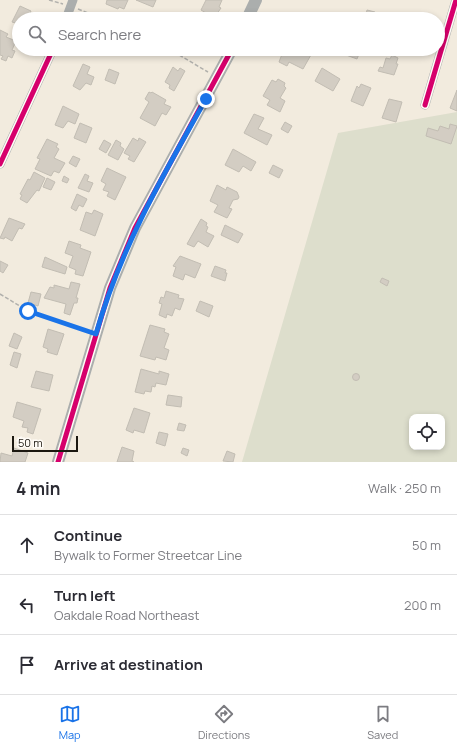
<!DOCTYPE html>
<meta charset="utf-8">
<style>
:root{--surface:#fff;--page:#f2f2f3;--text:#2b2b33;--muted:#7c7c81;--line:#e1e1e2;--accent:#1a73e8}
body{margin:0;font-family:Manrope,sans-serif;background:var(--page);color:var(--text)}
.controls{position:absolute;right:12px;bottom:12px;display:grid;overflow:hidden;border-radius:8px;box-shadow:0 2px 6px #0003}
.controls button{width:36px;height:36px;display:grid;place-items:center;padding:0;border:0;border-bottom:1px solid var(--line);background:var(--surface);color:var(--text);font:20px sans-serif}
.scale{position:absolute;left:12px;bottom:10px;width:66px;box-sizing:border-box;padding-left:4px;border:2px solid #1c1810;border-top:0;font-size:11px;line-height:14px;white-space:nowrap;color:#1c1810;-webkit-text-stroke:3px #fffcf7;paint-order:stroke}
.stop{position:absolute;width:12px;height:12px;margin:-9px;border:3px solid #1a73e8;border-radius:50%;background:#fff}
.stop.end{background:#1a73e8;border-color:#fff;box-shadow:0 1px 4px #0008}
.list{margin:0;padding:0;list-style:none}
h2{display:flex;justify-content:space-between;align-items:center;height:52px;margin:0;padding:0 16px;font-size:17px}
h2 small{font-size:13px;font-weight:400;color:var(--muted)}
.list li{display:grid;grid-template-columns:26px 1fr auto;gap:12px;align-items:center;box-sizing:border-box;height:60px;padding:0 16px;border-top:1px solid var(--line)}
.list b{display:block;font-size:15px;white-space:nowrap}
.list p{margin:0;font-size:13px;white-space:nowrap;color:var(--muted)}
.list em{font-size:13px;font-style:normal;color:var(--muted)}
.icon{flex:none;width:22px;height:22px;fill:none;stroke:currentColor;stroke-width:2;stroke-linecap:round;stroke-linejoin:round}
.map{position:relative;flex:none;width:457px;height:462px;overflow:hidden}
.search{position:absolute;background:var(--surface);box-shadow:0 2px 6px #0003;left:12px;right:12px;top:12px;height:44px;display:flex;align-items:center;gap:10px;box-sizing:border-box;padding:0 14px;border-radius:22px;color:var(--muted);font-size:15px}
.sheet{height:232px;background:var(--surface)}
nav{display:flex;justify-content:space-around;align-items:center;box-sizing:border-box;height:56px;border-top:1px solid var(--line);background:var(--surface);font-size:11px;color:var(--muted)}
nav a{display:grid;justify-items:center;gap:2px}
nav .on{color:var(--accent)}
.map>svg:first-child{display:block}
</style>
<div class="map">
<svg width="457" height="462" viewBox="0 0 457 462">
<rect width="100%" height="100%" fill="#f2ebde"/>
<path fill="#dddecc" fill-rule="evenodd" d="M457,112V462H242L338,133ZM412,417H442V447H412Z"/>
<g fill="#d3cdc3" stroke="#c2bdb3">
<path d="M107,0H128L124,9L119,7L118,9L106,4Z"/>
<path d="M136,0H156L153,7Z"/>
<path d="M206,0H222L219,7L221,8L214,18L201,10Z"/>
<path d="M20,6L31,11L28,19H19V24L12,22Z"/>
<path d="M367,10L375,12L373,19H365Z"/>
<path d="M0,30L8,34L6,37L16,41L12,50L15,51L12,58L8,56L6,61L1,59L3,56L0,55Z"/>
<path d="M187,49H198L196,54Z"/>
<path d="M284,49H305L312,53L303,69L289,62L287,66L279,62Z"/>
<path d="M348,49H361L357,59L346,55Z"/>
<path d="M392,55L398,58L396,64H398L394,75L378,71L380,67L383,68L386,58L390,59Z"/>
<path d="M83,64L90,67L87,74L94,77L91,85L86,83L80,90L73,86Z"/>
<path d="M173,67L178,71L180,68L185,71L174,91L169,88L170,85L165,82Z"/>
<path d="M322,68L340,79L333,91L315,81Z"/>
<path d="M109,69L119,73L115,84L105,80Z"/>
<path d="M278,79L285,83L284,86L286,88L280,98L285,101L280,112L267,105L270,100L263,96L272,80L276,82Z"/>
<path d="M361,84L371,88L363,106L351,101L357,86L359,88Z"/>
<path d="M457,90V111L450,108Z"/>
<path d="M149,92L151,93L152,92L166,100L164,104L171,107L166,115L162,113L155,126L140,118L149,102L145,99Z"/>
<path d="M389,99L402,102L396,122L382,118Z"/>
<path d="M63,106L79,114L75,124L68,121L63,128L55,125Z"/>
<path d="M254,114L264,118L258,129L272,135L267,145L244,133Z"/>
<path d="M285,122L292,126L288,133L281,129Z"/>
<path d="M80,123L92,128L86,143L74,138Z"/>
<path d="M450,124L457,126L451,144L426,136L428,128L438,131L440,126L449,129Z"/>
<path d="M133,138L138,141L139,138L146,142L134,162L128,159L130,156L124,153Z"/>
<path d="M47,139L58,144L56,147L59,149L54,158L65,163L59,173L54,171L51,176L35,169L40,159L37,158Z"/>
<path d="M104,140L111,144L106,153L99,149Z"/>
<path d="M116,140L121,143L120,146L124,149L118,160L108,155Z"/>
<path d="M233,149L256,162L251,171L243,166L239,172L225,165Z"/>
<path d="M73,156L80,159L76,167L69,163Z"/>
<path d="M273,165L283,170L279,178L269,173Z"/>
<path d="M107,168L126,177L115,200L107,196L109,192L103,190L106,184L101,181Z"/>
<path d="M34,172L45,178L39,191L37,190L27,203L20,199L22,195L20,194L28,179L30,180Z"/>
<path d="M85,174L89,176L87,181L93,183L89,192L78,188Z"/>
<path d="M64,176L69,179L67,183L62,181Z"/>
<path d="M47,178L55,182L51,190L43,187Z"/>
<path d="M217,185L226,190L227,187L237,192L239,197L238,199L233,200L229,208L232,209L227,218L214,212L218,205L210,201Z"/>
<path d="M77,194L87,199L83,207L79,205L76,211L71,208Z"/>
<path d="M94,210L103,214L95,236L80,230L86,212L92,214Z"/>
<path d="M9,218L25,224L22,229L19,228L12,241L5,237L4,239L0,238Z"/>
<path d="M201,219L207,223L206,226L208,227L206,232L214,236L208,247L198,241L194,247L187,244Z"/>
<path d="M225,225L243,234L238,243L221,235Z"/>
<path d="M69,241L81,245L80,248L91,252L83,276L75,274L76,270L69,267L73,256L65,253Z"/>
<path d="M180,256L201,264L195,278L185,274L183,280L173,276L176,267L173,266Z"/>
<path d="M45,257L67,267L65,274L42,267Z"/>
<path d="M0,261L8,265L3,273L0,271Z"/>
<path d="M215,266L226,270L225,273H227L225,281L211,276Z"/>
<path d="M382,278L389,281L387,286L380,282Z"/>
<path d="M71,282L80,284L76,298H78L77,303H74L70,315L64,313L66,304L44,298L50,287L54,288V285L69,289Z"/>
<path d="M166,291L179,295L178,298L184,299L180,310L175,308L172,316L167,314L166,318L159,315L162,304L159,303L161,297L164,298Z"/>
<path d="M31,292L41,294L38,306L28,303Z"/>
<path d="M200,301L213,306L209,317L196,311Z"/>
<path d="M150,325L165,329L164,332L169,334L164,348L169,350L166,360L156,357L155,360L140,356Z"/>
<path d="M48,329L64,334L57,355L47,352L48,349L43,347Z"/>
<path d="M14,333L22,337L17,349L9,346Z"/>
<path d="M14,352L21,354L17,368L10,365Z"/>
<path d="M141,369L159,374V371L169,374L166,385L156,383L155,387L152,386L151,392L145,391L144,394L135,392Z"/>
<path d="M36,371L53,375L49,391L31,387Z"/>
<circle cx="356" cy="377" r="3.5"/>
<path d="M168,395L182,397L181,407L166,405Z"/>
<path d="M17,402L41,409L33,434L27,432L28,428L22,427L24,421L13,417Z"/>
<path d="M134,408L150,413L144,433L134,430L133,433L126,430Z"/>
<path d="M179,423L186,425L184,431L177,430Z"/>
<path d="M159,432L168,434L165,446L156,443Z"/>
<path d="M122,447L134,451L132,461L134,462H117Z"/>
<path d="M14,448L28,453L25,462H0L1,453L12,456Z"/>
<path d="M183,448L189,450L187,456L181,453Z"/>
<path d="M227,451L235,454L233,462L223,461Z"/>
</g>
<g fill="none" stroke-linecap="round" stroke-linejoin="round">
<g stroke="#b1b0ac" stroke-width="1.5" stroke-dasharray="4 2" stroke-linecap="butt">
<path d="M49,0L63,4"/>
<path d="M78,9L104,19"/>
<path d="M169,49L208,72"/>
<path d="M0,294L28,311L86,330"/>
</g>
<g stroke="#abaead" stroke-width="9">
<path d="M66,19L73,0"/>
<path d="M425,105L456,0"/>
<path d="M0,164L53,49"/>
</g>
<g stroke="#abaead" stroke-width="12">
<path d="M247,19L256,0"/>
<path d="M58,462L110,288L135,228L232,49"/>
</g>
<defs>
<g id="cycleway">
<path d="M425,105L456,0"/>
<path d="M0,164L53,49"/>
<path d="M58,462L110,288L135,228L232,49"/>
</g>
</defs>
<use href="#cycleway" stroke="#fffcf7" stroke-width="8"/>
<use href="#cycleway" stroke="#d6006c" stroke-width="5"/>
</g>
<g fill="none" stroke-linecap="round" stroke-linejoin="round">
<path stroke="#1a73e8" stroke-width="5" d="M28,311L96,334C120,249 163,175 206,99"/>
</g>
</svg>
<div class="controls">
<button><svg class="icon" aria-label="locate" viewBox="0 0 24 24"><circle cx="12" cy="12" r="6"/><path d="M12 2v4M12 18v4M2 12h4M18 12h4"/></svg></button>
</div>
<div class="scale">50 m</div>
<div class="stop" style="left:28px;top:311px"></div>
<div class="stop end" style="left:206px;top:99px"></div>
<div class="search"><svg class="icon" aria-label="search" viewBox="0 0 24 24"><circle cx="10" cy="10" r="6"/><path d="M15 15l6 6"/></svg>Search here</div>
</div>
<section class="sheet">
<h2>4 min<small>Walk · 250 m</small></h2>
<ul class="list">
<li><svg class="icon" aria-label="ahead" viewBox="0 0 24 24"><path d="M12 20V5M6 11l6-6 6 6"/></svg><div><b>Continue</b><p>Bywalk to Former Streetcar Line</p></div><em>50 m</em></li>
<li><svg class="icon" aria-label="left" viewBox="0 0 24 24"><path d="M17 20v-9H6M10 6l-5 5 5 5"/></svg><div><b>Turn left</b><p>Oakdale Road Northeast</p></div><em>200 m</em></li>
<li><svg class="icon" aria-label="arrive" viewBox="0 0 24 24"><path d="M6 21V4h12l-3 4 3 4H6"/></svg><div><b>Arrive at destination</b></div></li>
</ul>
</section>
<nav>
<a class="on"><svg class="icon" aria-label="map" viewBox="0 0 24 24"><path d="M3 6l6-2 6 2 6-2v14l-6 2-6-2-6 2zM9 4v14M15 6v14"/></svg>Map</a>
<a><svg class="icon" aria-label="directions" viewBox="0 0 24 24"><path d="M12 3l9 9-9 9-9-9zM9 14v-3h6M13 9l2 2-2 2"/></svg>Directions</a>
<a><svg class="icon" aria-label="saved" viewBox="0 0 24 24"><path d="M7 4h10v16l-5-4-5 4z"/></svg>Saved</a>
</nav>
